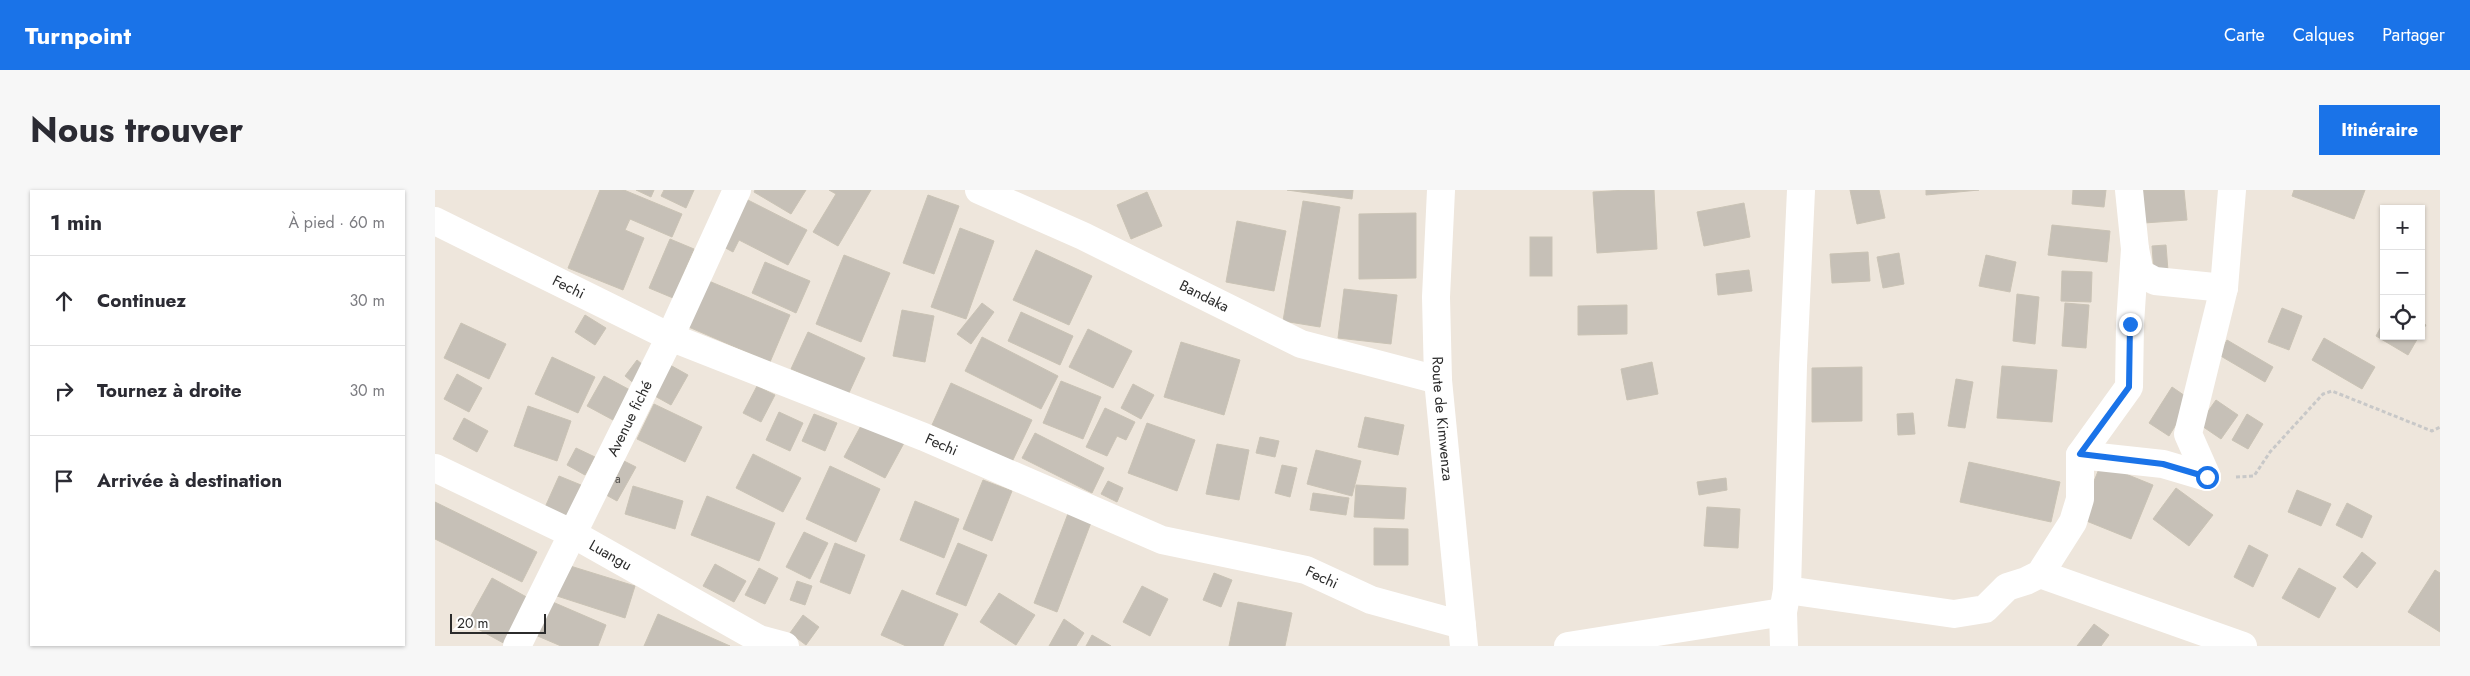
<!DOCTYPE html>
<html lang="fr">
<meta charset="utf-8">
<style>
:root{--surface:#fff;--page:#f7f7f7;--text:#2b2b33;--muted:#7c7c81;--line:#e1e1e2;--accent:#1a73e8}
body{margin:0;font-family:Jost,sans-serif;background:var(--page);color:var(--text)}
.controls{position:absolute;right:15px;top:15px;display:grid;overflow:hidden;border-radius:0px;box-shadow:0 1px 4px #0004}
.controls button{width:45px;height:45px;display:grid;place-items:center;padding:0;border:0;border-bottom:1px solid var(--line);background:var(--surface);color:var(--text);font:25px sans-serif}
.scale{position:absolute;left:15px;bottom:12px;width:96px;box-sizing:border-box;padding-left:5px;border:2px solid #2b2b2b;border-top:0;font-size:14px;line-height:18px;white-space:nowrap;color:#2b2b2b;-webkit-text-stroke:4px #fff;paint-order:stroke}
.stop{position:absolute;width:15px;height:15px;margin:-11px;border:4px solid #1a73e8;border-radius:50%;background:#fff}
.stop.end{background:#1a73e8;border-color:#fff;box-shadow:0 1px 5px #0008}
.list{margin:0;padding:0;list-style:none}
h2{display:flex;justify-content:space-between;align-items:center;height:65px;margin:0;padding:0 20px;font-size:21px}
h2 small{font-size:16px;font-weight:400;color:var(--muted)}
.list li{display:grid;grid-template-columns:32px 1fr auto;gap:15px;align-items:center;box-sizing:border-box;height:90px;padding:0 20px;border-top:1px solid var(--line)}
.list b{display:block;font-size:19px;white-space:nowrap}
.list em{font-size:16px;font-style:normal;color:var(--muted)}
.icon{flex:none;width:28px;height:28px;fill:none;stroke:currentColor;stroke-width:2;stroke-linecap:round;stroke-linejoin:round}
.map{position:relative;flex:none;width:2005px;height:456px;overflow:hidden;border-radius:0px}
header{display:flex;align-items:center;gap:30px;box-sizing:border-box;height:70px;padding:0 25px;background:var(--accent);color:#fff}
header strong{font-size:24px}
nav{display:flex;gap:28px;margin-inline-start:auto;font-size:18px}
.intro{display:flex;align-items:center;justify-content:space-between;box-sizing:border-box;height:120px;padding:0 30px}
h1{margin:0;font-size:35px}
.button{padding:12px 22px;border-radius:0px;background:var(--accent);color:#fff;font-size:18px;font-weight:700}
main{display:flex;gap:30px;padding:0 30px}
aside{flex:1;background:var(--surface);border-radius:0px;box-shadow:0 1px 4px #0004}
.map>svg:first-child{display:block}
</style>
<header>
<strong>Turnpoint</strong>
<nav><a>Carte</a><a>Calques</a><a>Partager</a></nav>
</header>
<div class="intro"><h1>Nous trouver</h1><a class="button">Itinéraire</a></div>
<main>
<aside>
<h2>1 min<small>À pied · 60 m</small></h2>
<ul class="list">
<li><svg class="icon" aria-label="ahead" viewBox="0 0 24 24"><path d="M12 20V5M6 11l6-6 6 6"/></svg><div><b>Continuez</b></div><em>30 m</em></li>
<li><svg class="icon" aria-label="right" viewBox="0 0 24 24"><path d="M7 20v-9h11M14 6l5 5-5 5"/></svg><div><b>Tournez à droite</b></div><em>30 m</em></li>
<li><svg class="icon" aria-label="arrive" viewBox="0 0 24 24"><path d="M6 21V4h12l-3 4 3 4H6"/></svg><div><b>Arrivée à destination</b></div></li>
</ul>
</aside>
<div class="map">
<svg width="2005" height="456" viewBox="0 0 2005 456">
<rect width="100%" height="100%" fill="#eee6dc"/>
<g fill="#c6c0b7" stroke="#cac3b5">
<path d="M165,0H189L247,24L237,47L195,29L190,40L209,48L188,100L133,78Z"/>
<path d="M201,0H219L216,7Z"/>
<path d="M229,0H259L251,18L226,6Z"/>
<path d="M320,0H371L356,24L319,2Z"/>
<path d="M394,0H436L403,56L378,42L401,4Z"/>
<path d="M852,0H918L917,9Z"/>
<path d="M1192,0H1219L1222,59L1162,63L1158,2Z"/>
<path d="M1415,0H1444L1450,28L1422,34Z"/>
<path d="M1491,0H1544L1491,5Z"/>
<path d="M1638,0H1671L1669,17L1637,14Z"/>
<path d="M1706,0H1749L1752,30L1709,33Z"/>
<path d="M1859,0H1930L1919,29L1857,6Z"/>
<path d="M712,2L727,36L696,49L682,15Z"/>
<path d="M493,5L524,16L499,84L468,73Z"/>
<path d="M307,7L372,40L353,75L304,50L298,62L283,54Z"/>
<path d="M868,11L905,17L885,137L848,131Z"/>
<path d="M1309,13L1315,47L1269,56L1262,22Z"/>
<path d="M981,23V88L924,89V24Z"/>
<path d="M802,31L851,41L839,101L791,92Z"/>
<path d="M1617,35L1675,41L1672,72L1613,65Z"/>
<path d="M525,38L559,51L531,129L496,117Z"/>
<rect x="1095" y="47" width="22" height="39"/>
<path d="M235,49L259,59L238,108L214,98Z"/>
<path d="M1731,55L1733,81L1719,83L1717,56Z"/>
<path d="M601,60L657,86L634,135L578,110Z"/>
<path d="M1433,62L1435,91L1397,93L1395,64Z"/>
<path d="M1464,63L1469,94L1448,98L1442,67Z"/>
<path d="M409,65L455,83L426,152L381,134Z"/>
<path d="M1551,65L1581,72L1575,102L1544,96Z"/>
<path d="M330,72L375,91L361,123L317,103Z"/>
<path d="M1314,80L1317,101L1283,105L1281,84Z"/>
<path d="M1627,81L1657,82L1656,112L1626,111Z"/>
<path d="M269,89L355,125L335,172L249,135Z"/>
<path d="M909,99L962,105L956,154L903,148Z"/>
<path d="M1582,104L1604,107L1600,154L1578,151Z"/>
<path d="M547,113L559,122L536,154L522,144Z"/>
<path d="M1630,113L1654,115L1651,158L1627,156Z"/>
<path d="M1192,115V144L1143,145V116Z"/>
<path d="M1847,118L1867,126L1854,160L1833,152Z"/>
<path d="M467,120L499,126L490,172L458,166Z"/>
<path d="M586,122L638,146L625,175L573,151Z"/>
<path d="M150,125L171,138L160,155L140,142Z"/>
<path d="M1949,131V146H1984L1973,165L1941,146Z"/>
<path d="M1986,132L1991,135L1986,143Z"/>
<path d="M26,133L71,154L54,189L9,168Z"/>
<path d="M653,139L697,161L678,198L634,177Z"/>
<path d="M373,142L430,168L413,205L356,179Z"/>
<path d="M547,147L623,186L606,219L530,181Z"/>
<path d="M1889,148L1940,177L1927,199L1877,170Z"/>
<path d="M1792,150L1838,177L1830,192L1784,165Z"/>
<path d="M746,152L805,170L789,225L729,207Z"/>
<path d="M117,167L160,187L143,223L100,204Z"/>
<path d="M202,170L213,179L201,195L190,186Z"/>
<path d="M1217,172L1223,204L1192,210L1186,179Z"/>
<path d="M235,175L253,185L236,215L218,205Z"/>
<path d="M1567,176L1622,180L1617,232L1562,228Z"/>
<path d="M1427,177V231L1377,232V178Z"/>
<path d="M22,184L47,198L34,222L9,209Z"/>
<path d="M169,186L195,200L178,230L152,216Z"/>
<path d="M1521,189L1538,192L1530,238L1513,236Z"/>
<path d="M626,191L666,207L648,249L608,233Z"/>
<path d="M516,193L597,230L577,272L497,235Z"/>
<path d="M698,194L719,205L706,229L686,218Z"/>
<path d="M322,196L340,205L326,232L308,223Z"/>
<path d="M1737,197L1756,210L1734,246L1714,233Z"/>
<path d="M1781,210L1803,225L1786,249L1764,234Z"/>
<path d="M219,214L267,237L250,272L202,249Z"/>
<path d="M93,216L136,231L122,271L79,256Z"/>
<path d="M670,218L700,232L691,250L682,246L672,266L651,257Z"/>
<path d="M344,222L368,233L355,261L331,250Z"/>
<path d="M1478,223L1480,244L1463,245L1462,224Z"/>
<path d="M379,224L402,233L390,261L367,251Z"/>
<path d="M1812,224L1828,234L1813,259L1797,250Z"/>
<path d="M930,227L969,235L963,265L923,257Z"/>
<path d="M29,228L53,241L42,262L18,249Z"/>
<path d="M428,232L469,253L450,288L409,267Z"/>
<path d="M712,233L760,250L742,301L693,283Z"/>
<path d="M600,243L669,278L657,303L587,268Z"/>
<path d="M825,247L844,251L840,267L821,263Z"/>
<path d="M782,254L814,260L804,310L771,304Z"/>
<path d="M141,258L160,267L150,285L132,275Z"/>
<path d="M881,260L926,271L917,306L872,294Z"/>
<path d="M318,264L366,288L348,322L301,298Z"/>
<path d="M183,268L201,277L182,311L164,301Z"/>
<path d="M1534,272L1625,292L1616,332L1525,312Z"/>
<path d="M1666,274L1718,295L1696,349L1644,328Z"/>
<path d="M847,275L862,278L855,307L840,303Z"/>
<path d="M395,276L445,299L421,352L371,329Z"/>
<path d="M124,286L146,295L129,334L107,324Z"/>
<path d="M1291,288L1292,300L1264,305L1262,292Z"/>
<path d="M548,290L577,301L557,351L528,339Z"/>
<path d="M673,291L688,298L682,312L666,304Z"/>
<path d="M921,295L971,298L969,329L919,327Z"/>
<path d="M198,296L248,311L240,339L190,324Z"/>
<path d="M1741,298L1778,325L1754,356L1718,329Z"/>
<path d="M1862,300L1896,314L1886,336L1853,322Z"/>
<path d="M878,303L914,308L911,325L875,320Z"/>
<path d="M272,306L340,333L324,371L256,345Z"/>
<path d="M480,311L524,329L509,368L465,350Z"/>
<path d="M0,312L102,362L87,392L0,349Z"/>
<path d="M1912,313L1937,326L1927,348L1901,335Z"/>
<path d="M1272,317L1305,319L1303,358L1269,356Z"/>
<path d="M634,321L657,330L622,422L599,413Z"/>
<path d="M939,338L973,339V375H939Z"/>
<path d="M369,342L393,353L375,389L351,377Z"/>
<path d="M400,353L430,365L415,404L385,392Z"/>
<path d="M523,353L552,365L531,416L501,404Z"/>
<path d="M1814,355L1833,365L1818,397L1799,387Z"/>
<path d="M1927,362L1941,373L1922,398L1908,387Z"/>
<path d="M280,374L311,391L299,412L268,396Z"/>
<path d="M132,375L200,396L190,428L122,406Z"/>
<path d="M324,378L343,388L330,414L310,405Z"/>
<path d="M1864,378L1901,398L1884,428L1847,408Z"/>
<path d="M2000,380L2005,383V442L1973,422Z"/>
<path d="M779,383L797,390L786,417L768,410Z"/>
<path d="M57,388L97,410L72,455L32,433Z"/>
<path d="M362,391L377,396L370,415L355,410Z"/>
<path d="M707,396L733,409L715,446L688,432Z"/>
<path d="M467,400L523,424L508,456H471L446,445Z"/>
<path d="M564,403L600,425L581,455L545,432Z"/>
<path d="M113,410L171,435L163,456H126L98,444Z"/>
<path d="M803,412L857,423L850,456H794Z"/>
<path d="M223,424L295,456H209Z"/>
<path d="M368,425L384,437L371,455L355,443Z"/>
<path d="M629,429L649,443L641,456H614Z"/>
<path d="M1659,434L1674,445L1666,456H1642Z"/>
<path d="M657,445L676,456H651Z"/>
</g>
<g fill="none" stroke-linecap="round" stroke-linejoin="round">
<path stroke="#c8c8c8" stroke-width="3" stroke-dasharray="4 2.5" stroke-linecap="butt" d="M1801,287L1819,286L1835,262L1888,204L1897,201L1997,241L2005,237"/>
<g stroke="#fff" stroke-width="28">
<path id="s1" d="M544,0L648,46L866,154L1003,190"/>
<path id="s2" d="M0,31L235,147L489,247L727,350L871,380L936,410L1027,435"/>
<path d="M1700,59L1705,83L1720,91L1789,98"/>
<path d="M1645,265L1728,274L1772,287"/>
<path id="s3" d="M0,278L138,344L324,449L350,456"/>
<path d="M1772,287L1753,244L1789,98L1797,0"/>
<path d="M1605,384L1808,456"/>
<path d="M1352,400L1519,424L1550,419L1572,397L1591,391L1605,384L1638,332L1645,309V265L1694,197L1695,134L1700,59L1694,0"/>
<path id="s4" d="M82,456L235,147L302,0"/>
<path d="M1133,456L1348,422"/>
<path d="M1349,456L1348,422L1352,400L1358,176L1366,0"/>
</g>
<path stroke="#fff" stroke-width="28" id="s5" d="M1006,0L1001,107L1003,190L1029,456"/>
</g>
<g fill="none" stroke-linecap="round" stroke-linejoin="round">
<path stroke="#1a73e8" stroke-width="6" d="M1695,134L1694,197L1645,264L1728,274L1772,287"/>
</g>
<g text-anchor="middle" stroke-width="4" stroke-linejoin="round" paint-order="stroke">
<g font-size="12" fill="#52504e">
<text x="183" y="293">a</text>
</g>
<g font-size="15" fill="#2b2b2b" stroke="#fff">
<text dy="5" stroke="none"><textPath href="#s2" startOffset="149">Fechi</textPath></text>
<text dy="5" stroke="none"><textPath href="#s1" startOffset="249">Bandaka</textPath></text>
<text dy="5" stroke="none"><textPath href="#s5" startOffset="229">Route de Kimwenza</textPath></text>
<text dy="5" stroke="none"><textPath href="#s4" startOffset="254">Avenue fiché</textPath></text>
<text dy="5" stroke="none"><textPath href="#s2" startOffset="554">Fechi</textPath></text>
<text dy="5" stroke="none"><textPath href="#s3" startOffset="196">Luangu</textPath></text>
<text dy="5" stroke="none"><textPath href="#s2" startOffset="959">Fechi</textPath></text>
</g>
</g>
</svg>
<div class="controls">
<button>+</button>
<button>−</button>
<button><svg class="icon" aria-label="locate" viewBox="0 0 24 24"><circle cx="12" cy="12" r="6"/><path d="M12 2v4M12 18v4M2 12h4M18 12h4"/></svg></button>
</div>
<div class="scale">20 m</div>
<div class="stop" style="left:1772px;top:287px"></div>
<div class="stop end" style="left:1695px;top:134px"></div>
</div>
</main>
